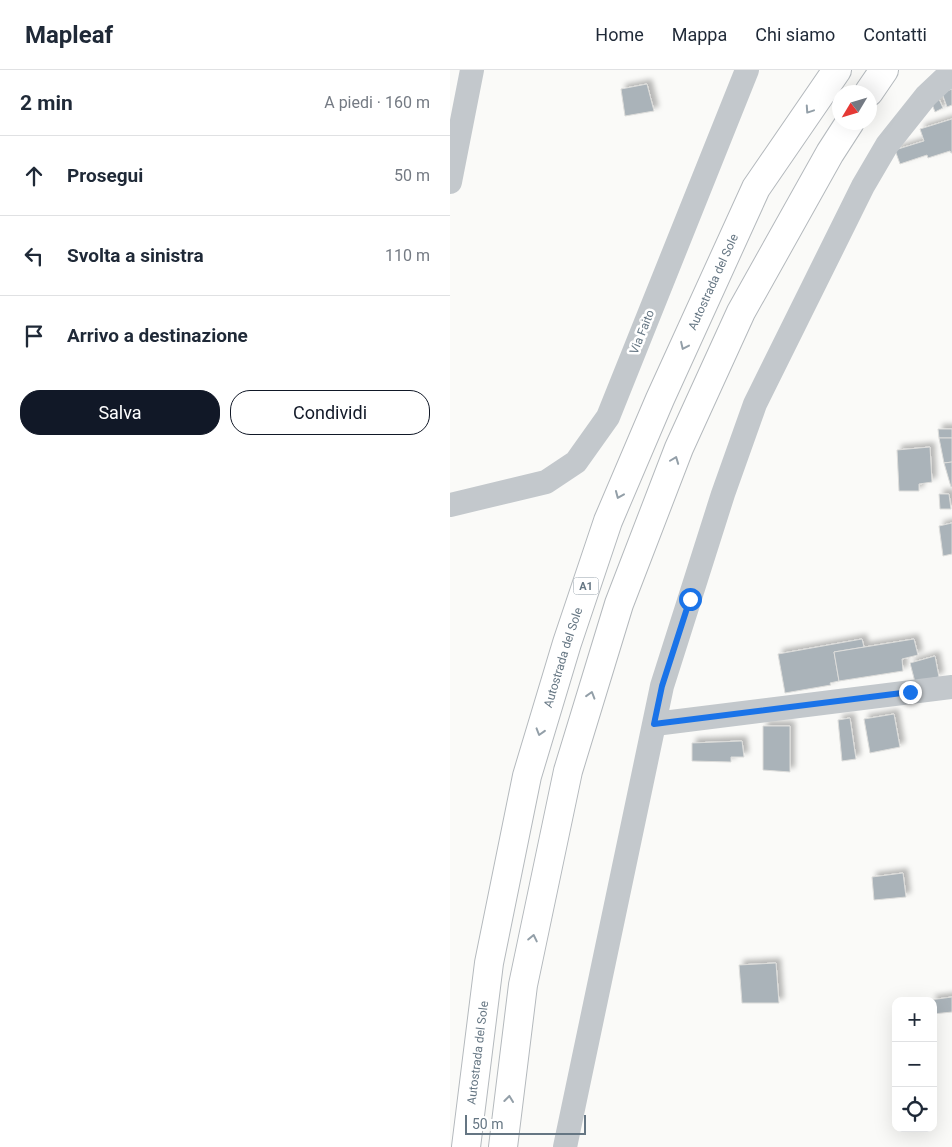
<!DOCTYPE html>
<html lang="it">
<meta charset="utf-8">
<style>
:root{--surface:#fff;--page:#f6f6f7;--text:#1f2937;--muted:#747a83;--line:#e0e1e3;--accent:#111827}
body{margin:0;font-family:Roboto,sans-serif;background:var(--page);color:var(--text)}
.controls{position:absolute;right:15px;bottom:15px;display:grid;overflow:hidden;border-radius:10px;box-shadow:0 5px 20px #0002}
.controls button{width:45px;height:45px;display:grid;place-items:center;padding:0;border:0;border-bottom:1px solid var(--line);background:var(--surface);color:var(--text);font:25px sans-serif}
.compass{position:absolute;left:382px;top:15px;width:45px;height:45px;border-radius:50%;background:var(--surface);box-shadow:0 5px 20px #0002;rotate:232deg}
.scale{position:absolute;left:15px;bottom:12px;width:121px;box-sizing:border-box;padding-left:5px;border:2px solid #657683;border-top:0;font-size:14px;line-height:18px;white-space:nowrap;color:#657683;-webkit-text-stroke:4px #fff;paint-order:stroke}
.stop{position:absolute;width:15px;height:15px;margin:-11px;border:4px solid #1a73e8;border-radius:50%;background:#fff}
.stop.end{background:#1a73e8;border-color:#fff;box-shadow:0 1px 5px #0008}
.list{margin:0;padding:0;list-style:none}
h2{display:flex;justify-content:space-between;align-items:center;height:65px;margin:0;padding:0 20px;font-size:21px}
h2 small{font-size:16px;font-weight:400;color:var(--muted)}
.list li{display:grid;grid-template-columns:32px 1fr auto;gap:15px;align-items:center;box-sizing:border-box;height:80px;padding:0 20px;border-top:1px solid var(--line)}
.list b{display:block;font-size:19px;white-space:nowrap}
.list em{font-size:16px;font-style:normal;color:var(--muted)}
.actions{display:flex;gap:10px;padding:15px 20px}
.actions a{flex:1;padding:11px 0;border:1px solid var(--accent);border-radius:20px;text-align:center;font-size:18px;color:var(--accent)}
.actions .main{background:var(--accent);color:#fff}
.icon{flex:none;width:28px;height:28px;fill:none;stroke:currentColor;stroke-width:2;stroke-linecap:round;stroke-linejoin:round}
.map{position:relative;flex:none;width:502px;height:1077px;overflow:hidden}
header{display:flex;align-items:center;gap:30px;box-sizing:border-box;height:70px;padding:0 25px;background:var(--surface);border-bottom:1px solid var(--line)}
header strong{font-size:24px}
nav{display:flex;gap:28px;margin-inline-start:auto;font-size:18px}
main{display:flex}
aside{flex:1;background:var(--surface)}
.map>svg:first-child{display:block}
</style>
<header>
<strong>Mapleaf</strong>
<nav><a>Home</a><a>Mappa</a><a>Chi siamo</a><a>Contatti</a></nav>
</header>
<main>
<aside>
<h2>2 min<small>A piedi · 160 m</small></h2>
<ul class="list">
<li><svg class="icon" aria-label="ahead" viewBox="0 0 24 24"><path d="M12 20V5M6 11l6-6 6 6"/></svg><div><b>Prosegui</b></div><em>50 m</em></li>
<li><svg class="icon" aria-label="left" viewBox="0 0 24 24"><path d="M17 20v-9H6M10 6l-5 5 5 5"/></svg><div><b>Svolta a sinistra</b></div><em>110 m</em></li>
<li><svg class="icon" aria-label="arrive" viewBox="0 0 24 24"><path d="M6 21V4h12l-3 4 3 4H6"/></svg><div><b>Arrivo a destinazione</b></div></li>
</ul>
<div class="actions"><a class="main">Salva</a><a>Condividi</a></div>
</aside>
<div class="map">
<svg width="502" height="1077" viewBox="0 0 502 1077">
<defs>
<filter id="shadow"><feDropShadow dx="4.5" dy="-4.5" stdDeviation="2.5" flood-color="#0004"/></filter>
</defs>
<rect width="100%" height="100%" fill="#fafaf8"/>
<g fill="#aab3b9" stroke="#dcdcda" filter="url(#shadow)">
<path d="M197,14L204,41L175,46L171,19Z"/>
<path d="M502,19V35L497,37L492,23Z"/>
<path d="M489,29L493,38L485,42L482,34Z"/>
<path d="M502,49V83H501L500,81L478,88L477,85L450,94L445,80L474,71L470,59Z"/>
<path d="M488,359H502V368H489Z"/>
<path d="M489,368H502V392L494,393Z"/>
<path d="M480,377L482,412L469,414V421H449L447,380Z"/>
<path d="M502,392V417H501L494,393Z"/>
<path d="M489,424H499L501,439H490Z"/>
<path d="M502,453V484L493,486L489,456Z"/>
<path d="M412,569L414,577L384,582L389,611L380,613L381,615L335,623L328,584Z"/>
<path d="M464,569L468,585L452,589L453,601L389,611L384,582Z"/>
<path d="M485,586L489,607L465,612L460,593Z"/>
<path d="M444,644L450,677L420,683L414,649Z"/>
<path d="M400,648L406,689L392,691L388,650Z"/>
<path d="M313,656H340V702L313,700Z"/>
<path d="M292,671L294,687H281V692L242,691V673Z"/>
<path d="M453,803L456,827L424,830L422,807Z"/>
<path d="M326,893L329,933H292L289,895Z"/>
<path d="M502,927V942L483,944V931L480,930Z"/>
</g>
<g fill="none" stroke-linecap="round" stroke-linejoin="round">
<defs>
<g id="highway">
<path d="M419,22L434,0"/>
<path id="s1" d="M16,1077L39,893L77,706L117,573L158,451L210,329L306,118L387,0"/>
<path d="M53,1077L73,915L118,701L169,534L229,378L291,242L380,83L400,52"/>
</g>
</defs>
<use href="#highway" stroke="#b4b9bd" stroke-width="30"/>
<g stroke="#c3c8cc" stroke-width="24">
<path d="M0,112L22,0"/>
<path d="M0,435L96,412L126,392L158,347L297,0"/>
<path d="M205,654L502,617"/>
<path d="M115,1077L212,616L273,424L305,334L413,116L437,75L476,26L494,9L502,6"/>
</g>
<use href="#highway" stroke="#fff" stroke-width="28"/>
</g>
<defs><path id="oneway-chevron" d="M-2-3.5L2.5 0L-2 3.5" fill="none" stroke-width="1.6" stroke-linecap="round" stroke-linejoin="round" transform="scale(1.25)"/></defs>
<g stroke="#939fa8">
<use href="#oneway-chevron" transform="translate(359 40) rotate(124)"/>
<use href="#oneway-chevron" transform="translate(234 276) rotate(115)"/>
<use href="#oneway-chevron" transform="translate(225 390) rotate(-69)"/>
<use href="#oneway-chevron" transform="translate(169 425) rotate(113)"/>
<use href="#oneway-chevron" transform="translate(141 625) rotate(-73)"/>
<use href="#oneway-chevron" transform="translate(90 662) rotate(107)"/>
<use href="#oneway-chevron" transform="translate(83 868) rotate(-78)"/>
<use href="#oneway-chevron" transform="translate(59 1029) rotate(-83)"/>
</g>
<g fill="none" stroke-linecap="round" stroke-linejoin="round">
<path stroke="#1a73e8" stroke-width="6" d="M240,529L212,616L204,654L460,622"/>
</g>
<g text-anchor="middle" stroke-width="5" stroke-linejoin="round" paint-order="stroke">
<rect fill="#fff" stroke="#939fa8" stroke-width="1" x="123.5" y="507.5" width="25" height="17" rx="4"/>
<g font-size="11" font-weight="bold" fill="#657683">
<text x="136" y="520">A1</text>
</g>
<g font-size="12" fill="#657683" stroke="#fff">
<text dy="4" stroke="none"><textPath href="#s1" startOffset="905">Autostrada del Sole</textPath></text>
<text transform="translate(192 262) rotate(-68)" y="4">Via Faito</text>
<text dy="4" stroke="none"><textPath href="#s1" startOffset="500">Autostrada del Sole</textPath></text>
<text dy="4" stroke="none"><textPath href="#s1" startOffset="95">Autostrada del Sole</textPath></text>
</g>
</g>
</svg>
<div class="controls">
<button>+</button>
<button>−</button>
<button><svg class="icon" aria-label="locate" viewBox="0 0 24 24"><circle cx="12" cy="12" r="6"/><path d="M12 2v4M12 18v4M2 12h4M18 12h4"/></svg></button>
</div>
<svg class="compass" viewBox="-18 -18 36 36"><path d="M0-13l5 13h-10z" fill="#e53935"/><path d="M0 13l5-13h-10z" fill="#747a83"/></svg>
<div class="scale">50 m</div>
<div class="stop" style="left:240px;top:529px"></div>
<div class="stop end" style="left:460px;top:622px"></div>
</div>
</main>
